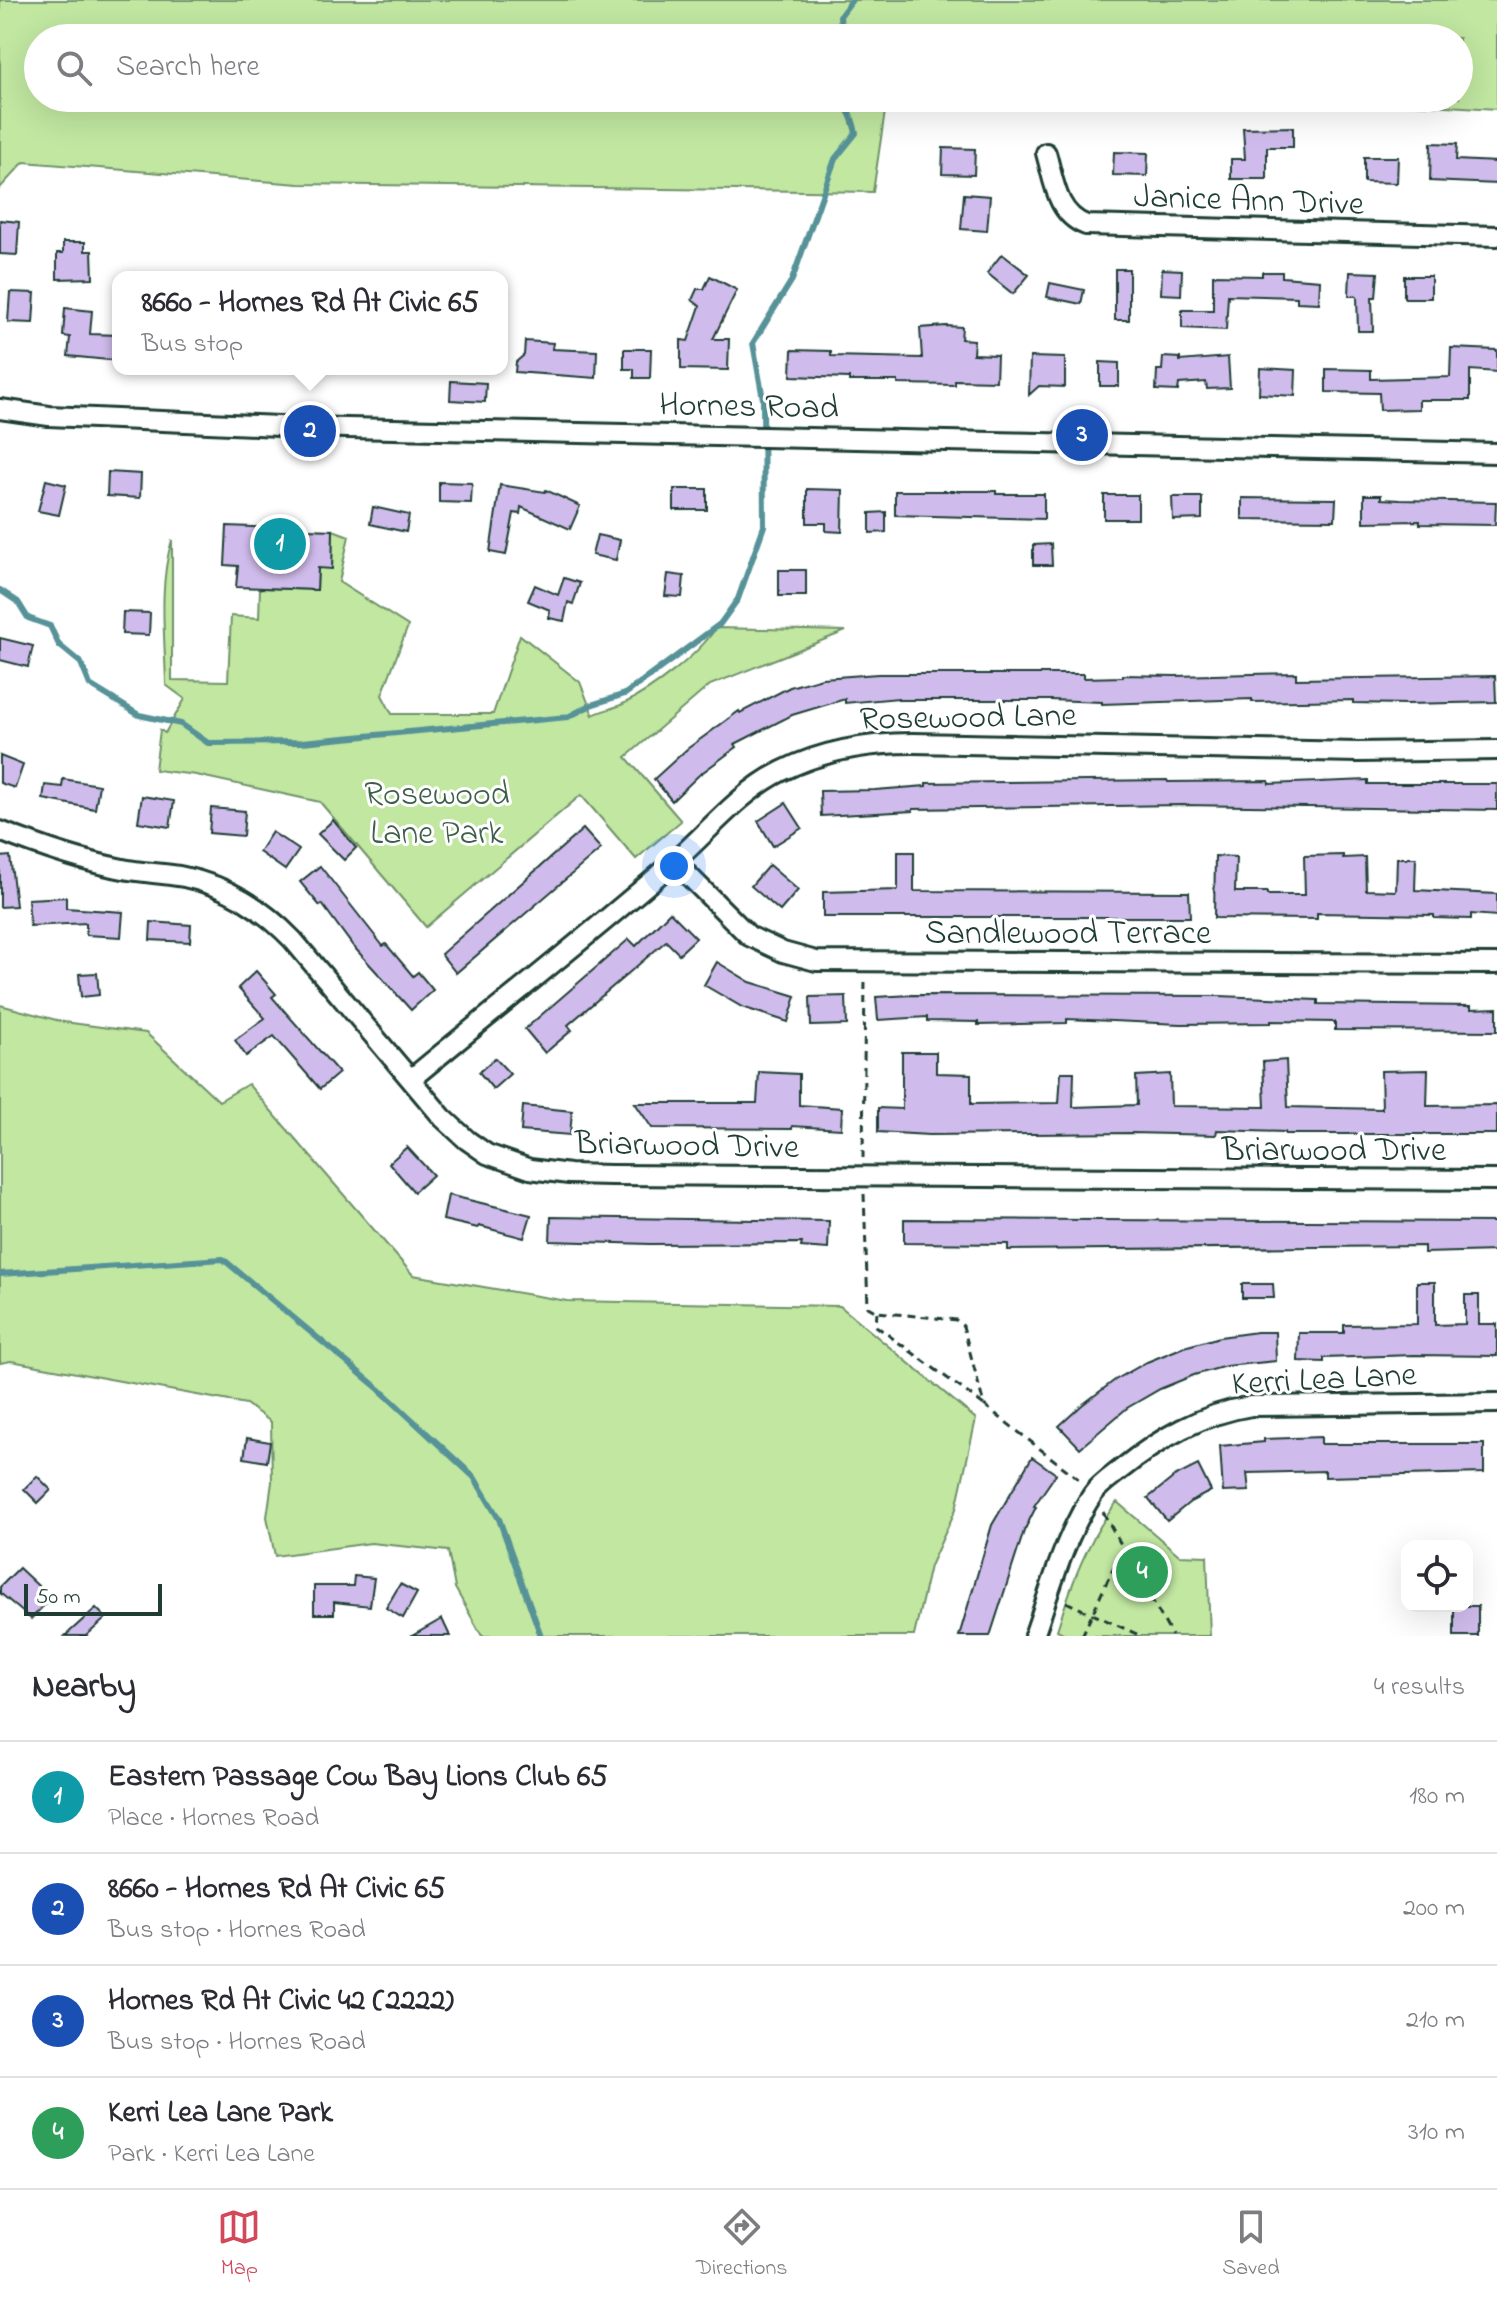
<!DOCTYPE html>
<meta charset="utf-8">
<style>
:root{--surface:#fff;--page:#f2f2f3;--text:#2b2b33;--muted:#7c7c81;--line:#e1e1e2;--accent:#d1495b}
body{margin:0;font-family:"Indie Flower",sans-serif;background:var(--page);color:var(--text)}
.controls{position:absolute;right:24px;bottom:24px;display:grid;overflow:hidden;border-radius:16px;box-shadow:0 8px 32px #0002}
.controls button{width:72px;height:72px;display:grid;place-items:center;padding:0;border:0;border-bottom:2px solid var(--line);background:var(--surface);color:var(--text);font:40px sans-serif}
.scale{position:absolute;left:24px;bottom:20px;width:138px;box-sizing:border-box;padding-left:8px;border:4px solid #1f3d34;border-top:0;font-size:22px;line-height:28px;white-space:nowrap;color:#1f3d34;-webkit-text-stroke:6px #fff;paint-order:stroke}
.you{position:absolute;left:674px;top:866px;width:28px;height:28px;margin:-20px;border:6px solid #fff;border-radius:50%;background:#1a73e8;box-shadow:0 0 0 12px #1a73e833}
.badge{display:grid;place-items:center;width:52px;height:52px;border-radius:50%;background:var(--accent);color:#fff;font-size:26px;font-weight:700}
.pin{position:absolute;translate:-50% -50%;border:4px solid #fff;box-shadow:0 2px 8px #0006}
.popup{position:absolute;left:112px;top:271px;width:396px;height:104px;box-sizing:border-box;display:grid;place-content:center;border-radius:16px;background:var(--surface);filter:drop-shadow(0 2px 6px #0005);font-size:26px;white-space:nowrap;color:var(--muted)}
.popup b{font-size:30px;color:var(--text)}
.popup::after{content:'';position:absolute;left:50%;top:100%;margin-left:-16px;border:16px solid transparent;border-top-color:var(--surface)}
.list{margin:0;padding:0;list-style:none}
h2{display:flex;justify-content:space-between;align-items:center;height:104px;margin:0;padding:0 32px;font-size:34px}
h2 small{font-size:26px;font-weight:400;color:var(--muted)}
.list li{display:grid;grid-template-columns:52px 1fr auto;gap:24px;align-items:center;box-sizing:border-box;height:112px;padding:0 32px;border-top:2px solid var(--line)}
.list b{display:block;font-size:30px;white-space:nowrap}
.list p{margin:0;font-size:26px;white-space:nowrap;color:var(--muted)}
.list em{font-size:26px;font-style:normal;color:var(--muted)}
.icon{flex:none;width:44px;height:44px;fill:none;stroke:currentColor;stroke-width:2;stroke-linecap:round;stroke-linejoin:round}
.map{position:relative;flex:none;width:1497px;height:1636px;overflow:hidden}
.search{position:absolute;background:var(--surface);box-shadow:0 8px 32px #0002;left:24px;right:24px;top:24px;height:88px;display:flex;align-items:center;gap:20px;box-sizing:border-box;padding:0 28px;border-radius:44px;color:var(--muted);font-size:30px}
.sheet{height:552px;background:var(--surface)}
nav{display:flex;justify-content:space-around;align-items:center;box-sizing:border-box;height:112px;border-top:2px solid var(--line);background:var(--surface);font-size:22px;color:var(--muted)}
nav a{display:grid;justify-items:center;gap:4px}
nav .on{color:var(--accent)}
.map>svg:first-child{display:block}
</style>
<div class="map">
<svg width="1497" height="1636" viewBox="0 0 1497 1636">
<rect width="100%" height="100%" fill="#fff"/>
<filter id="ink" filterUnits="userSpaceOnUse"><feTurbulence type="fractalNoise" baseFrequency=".0125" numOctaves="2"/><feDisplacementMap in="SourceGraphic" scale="16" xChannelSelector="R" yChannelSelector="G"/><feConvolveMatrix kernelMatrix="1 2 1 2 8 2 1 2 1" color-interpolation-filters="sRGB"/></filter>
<g filter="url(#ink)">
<g fill="#c1e7a1" stroke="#70926a" stroke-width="2">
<path d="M0,0H1497V109L1310,98H1459V38H38V98H887L873,192L299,184L24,162L0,188Z"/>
<path d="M333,530L349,536L339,582L408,626L382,695L392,714H493L520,635L580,682L593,715C602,710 613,709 623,704C654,689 697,656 716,628L846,631L710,685L626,757L681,821L636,859L581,795L426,927L320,802L196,775L155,770L160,730L165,733L185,699L166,685C165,637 158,586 172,540V680L228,681L231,616L259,618L260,588L317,590L318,568H332Z"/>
<path d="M0,1005L64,1022L146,1033L219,1101L248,1084L413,1275L567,1301L840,1306L976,1419L956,1509L930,1566L914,1636H482L455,1588L448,1551L371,1543L275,1556L267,1517L272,1482L271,1422L246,1404L11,1361L0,1363Z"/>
<path d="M1117,1502L1179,1555L1207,1556L1210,1636H1069L1057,1630C1072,1583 1087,1540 1117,1502Z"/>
</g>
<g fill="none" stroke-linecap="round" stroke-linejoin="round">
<g stroke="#569297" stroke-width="6">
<path d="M842,38L840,16L852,0"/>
<path d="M0,590L18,602L28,618L50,626L59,645L81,663L90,685L139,715L181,724L208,743L302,742L568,717L591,705L625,694L720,624L738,599L764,526L763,399L753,343L792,280L835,159L856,133C852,116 849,106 832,98"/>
<path d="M0,1274L223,1259L379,1389L474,1477L499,1519L541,1636"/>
</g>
</g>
<g fill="#d0bcec" stroke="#1f3d34" stroke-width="2">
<path d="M1293,127V147H1267V179H1231V159H1245L1243,128Z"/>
<path d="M1431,143L1457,144L1456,160L1497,162V184L1430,181Z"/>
<path d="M943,148L975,149L974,175L942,174Z"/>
<path d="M1114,152L1148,153L1147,176L1113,175Z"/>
<path d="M1364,157H1398L1397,183L1364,182Z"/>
<path d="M964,194L990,196L987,231L961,229Z"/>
<path d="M0,220L19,222L17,255L0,254Z"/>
<path d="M63,242H85V251H92L93,278L57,279V253H63Z"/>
<path d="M1002,254L1029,275L1013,294L987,273Z"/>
<rect x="1115" y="269" width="14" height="51"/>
<path d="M1162,269L1182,270L1181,295L1161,294Z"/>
<path d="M1262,272H1282V277L1320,280L1319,303L1297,302V297L1228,295L1226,330L1182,328V310H1213V275L1262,276Z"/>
<path d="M1350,272L1378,273L1376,297H1372L1373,331H1358L1357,296H1349Z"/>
<path d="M710,276L737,290L713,339H729L728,370L681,369V340L688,341L700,306L692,300L697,289H704Z"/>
<rect x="1404" y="276" width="27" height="22"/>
<path d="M1050,283L1084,290L1081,304L1047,297Z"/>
<path d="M10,292L35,293L33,323L8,322Z"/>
<path d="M65,308L92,311L90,334L118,335V361L68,356L70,337L63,336Z"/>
<path d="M946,326L962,327L961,339L974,340L973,354L997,355L996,381L955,380V385L898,384V381H849V378L791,376L792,350L831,351V356L922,358L920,328Z"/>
<path d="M525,341L553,343L552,349L597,351L596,378L515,372L516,362L524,355Z"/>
<path d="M1451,348L1497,350V372L1470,370V400H1419V409L1380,410L1379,393L1326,392V369L1371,370V379L1450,377Z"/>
<path d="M624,349H651L650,378H634V369H624Z"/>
<path d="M1030,357L1065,358V387L1039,386L1029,395Z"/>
<path d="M1163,357L1180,358V361L1228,357L1230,388L1207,389L1206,382L1179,384L1178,391L1156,390L1157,370H1162Z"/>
<path d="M1100,362L1119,363V386H1100Z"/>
<path d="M1260,368L1296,370L1295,396L1259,394Z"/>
<path d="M451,381L486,383L485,402L450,400Z"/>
<path d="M108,472L141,474L140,498L107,496Z"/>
<path d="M46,480L66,485L59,515L38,511Z"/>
<path d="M439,482L472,483L471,503L439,502Z"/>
<path d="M500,485L545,492L546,490L580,506L570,529L521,507L520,514L514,513L506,555L490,552Z"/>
<rect x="674" y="489" width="33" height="21"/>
<path d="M807,489L843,490L842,532L826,531V523H807Z"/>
<path d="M895,491H996V494H1044V519L895,515Z"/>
<rect x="1104" y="495" width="34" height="24"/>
<path d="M1364,495H1381V499L1400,500L1496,502L1495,525L1420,524V521L1364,522Z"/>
<path d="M1172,497H1202V519L1173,520Z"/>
<path d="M1242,498L1336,499L1335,520L1242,519Z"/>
<path d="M373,507L409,515L406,532L370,524Z"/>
<path d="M886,512V532L870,533V513Z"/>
<path d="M227,526L333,530L332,569L318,568L317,590L236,587L238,566L225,565Z"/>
<path d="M597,535L620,540L616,560L592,555Z"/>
<path d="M1051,544L1052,565H1033V545Z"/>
<rect x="779" y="570" width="27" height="26"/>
<path d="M668,574L684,576L682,597L665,596Z"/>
<path d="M564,578L580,583L573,604L568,602L564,621L549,618L550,610L528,601L535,585L558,595Z"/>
<path d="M123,612L150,613L149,635L122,634Z"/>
<path d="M0,638L33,646L28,667L0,660Z"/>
<path d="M1296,673V679L1495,676L1496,702L1407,704L1353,703V700L1252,702V699L1102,704V702L1050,700H898V698L845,703V699L792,715L735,744L737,747L699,775L672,801L654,779L687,749L739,711L740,713L790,687L822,678L878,674H1084V678L1123,677V675L1175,676Z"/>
<path d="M0,756L23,765L15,788L0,783Z"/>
<path d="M63,779L99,785L95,809L43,799L45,785L62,787Z"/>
<path d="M1167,780L1168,782L1269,781V784L1368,780V784H1497V810L1182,805L913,809V811L821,816L820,791L875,790L926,786V783Z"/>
<path d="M142,796L174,801L170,827L138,822Z"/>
<path d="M786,803L802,828L773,846L758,821Z"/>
<path d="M211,808L245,811L243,836L209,833Z"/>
<path d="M333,820L356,848L344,860L318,834Z"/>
<path d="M583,829L601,849L456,973L441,954Z"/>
<path d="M272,832L299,850L285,870L259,852Z"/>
<path d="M898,852H914V891L1189,892L1190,917H823V892L898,890Z"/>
<path d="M1343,855V858L1365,857L1366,890L1396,891L1397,858H1416L1415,890L1497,894V916L1471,914V919L1434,918V915L1317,913V919L1214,918L1215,856L1236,857L1235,892H1267V895H1305L1304,856Z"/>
<path d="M10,856L16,906L0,907V857Z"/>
<path d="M769,865L798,890L780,911L751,886Z"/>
<path d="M320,866L383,946L386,944L413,976L418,972L433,990L411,1010L353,946L322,904L320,906L300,882Z"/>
<path d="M66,897V908L123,912L121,937L86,935V923L30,926L28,899Z"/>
<path d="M670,912L696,938L679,954L666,941L568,1025L572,1030L545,1053L525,1029L629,939L636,946Z"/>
<path d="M151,922L191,925L190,942L150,940Z"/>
<path d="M717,962L750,982L796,996L788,1022L742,1007L704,985Z"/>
<path d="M256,971L276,994L272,997L339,1073L320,1089L274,1036L246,1056L235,1040L265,1018L238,988Z"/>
<path d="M97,973L99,995L81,997L79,974Z"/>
<path d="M912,995L1219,996L1318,1000V1004L1471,1006V1009L1497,1008V1031L1335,1030V1022L1271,1021V1023L1181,1024L1067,1019V1023L978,1025V1022L927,1021V1017L878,1020L876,997Z"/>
<path d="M846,996L847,1025L811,1026L810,997Z"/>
<path d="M902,1052H936V1073L971,1074V1104L1059,1103L1061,1072H1074L1073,1107L1137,1105L1136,1076L1170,1074L1171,1106L1265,1107L1263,1062L1286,1060L1288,1107L1382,1109L1381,1071L1428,1070L1427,1106L1497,1105V1134H1285V1132L1217,1130L1216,1135L1131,1133L929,1135L878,1132V1108L902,1109Z"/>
<path d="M495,1058L510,1074L493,1089L479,1072Z"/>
<path d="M759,1072L799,1074V1105L842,1108L841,1129L792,1126V1129L652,1128L635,1103H757Z"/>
<path d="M523,1106L572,1111L570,1135L521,1131Z"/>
<path d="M407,1147L433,1175L414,1192L389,1163Z"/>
<path d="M448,1195L531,1215L524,1238L479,1226L478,1228L443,1220Z"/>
<path d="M551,1217L829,1221L828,1249L801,1247L802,1243L650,1244L550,1241Z"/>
<path d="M904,1219L1497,1222V1251L1424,1253V1246L1008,1250V1244L904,1243Z"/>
<path d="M1417,1282H1435V1325L1465,1324V1295H1479V1324H1497V1356L1414,1355L1324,1358V1362L1298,1361L1299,1333H1344V1325L1417,1324Z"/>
<path d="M1242,1284H1273L1274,1298H1242Z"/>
<path d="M1257,1332H1275L1276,1361L1226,1366L1194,1375L1160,1389L1127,1408L1080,1448L1059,1426L1082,1405L1115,1380L1147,1362L1184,1347L1220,1337Z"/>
<path d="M1321,1437V1444H1484V1473L1325,1477V1471L1247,1473L1249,1491L1223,1492L1220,1446L1264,1442V1439Z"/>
<path d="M247,1438L270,1442L267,1462L244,1458Z"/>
<path d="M1032,1457L1056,1474L1034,1506L1036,1507L1024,1531L990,1636H959L992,1525Z"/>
<path d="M1198,1465L1211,1491L1190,1502L1167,1521L1148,1498L1174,1477Z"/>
<path d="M37,1476L51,1490L38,1503L24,1489Z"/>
<path d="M19,1568L51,1598L31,1619L0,1593V1587Z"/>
<path d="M354,1576L374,1578L370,1606L334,1602V1614H314V1586H353Z"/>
<path d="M400,1584L417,1593L403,1618L386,1608Z"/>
<rect x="1454" y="1606" width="24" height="30"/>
<path d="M96,1608L106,1618L86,1636H65Z"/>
<path d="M442,1619L450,1636H412Z"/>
</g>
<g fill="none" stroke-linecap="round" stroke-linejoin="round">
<defs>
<g id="minor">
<path d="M1046,153C1054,180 1056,214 1086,225L1497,236"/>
<path d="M0,409L49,416L302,427L1497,453"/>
<path d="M0,831C40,847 81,861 123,869C143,873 164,873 184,877C228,886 262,908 293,940L443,1118L467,1140L487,1154L530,1169L569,1174L611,1175L1497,1180"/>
<path d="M674,861L749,936L783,952L816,961L1497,964"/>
<path d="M411,1079C499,1006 589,936 675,861C709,831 741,791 782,771C824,750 867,743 913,743L1358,752L1497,750"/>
<path d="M1034,1636C1051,1588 1064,1537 1093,1494C1099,1485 1111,1477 1120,1470C1160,1438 1201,1414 1251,1406L1497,1403"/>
</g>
</defs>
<use href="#minor" stroke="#1f3d34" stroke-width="24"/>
<g stroke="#1f3d34" stroke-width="3" stroke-dasharray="8 6" stroke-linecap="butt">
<path d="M863,1158L865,978"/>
<path d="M864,1194L868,1307L877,1312L956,1320L963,1326L984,1405L1081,1481"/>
<path d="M877,1312L876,1326L984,1405"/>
<path d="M1103,1512L1172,1636"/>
<path d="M1066,1602L1141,1636"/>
<path d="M1082,1636L1122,1549"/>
</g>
<use href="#minor" stroke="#fff" stroke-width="18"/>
</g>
</g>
<g text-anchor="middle" stroke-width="6" stroke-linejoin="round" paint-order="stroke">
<g font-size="34" fill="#1f3d34" stroke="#fff">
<text transform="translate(1249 198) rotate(2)" y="12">Janice Ann Drive</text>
<text transform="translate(749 404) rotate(1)" y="12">Hornes Road</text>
<text transform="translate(968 715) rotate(-1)" y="12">Rosewood Lane</text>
<text x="1068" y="943">Sandlewood Terrace</text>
<text transform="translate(687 1143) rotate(1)" y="12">Briarwood Drive</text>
<text x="1334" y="1160">Briarwood Drive</text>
<text transform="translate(1324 1377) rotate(-3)" y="12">Kerri Lea Lane</text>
</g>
<g font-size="34" fill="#3f5f4a" stroke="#fff">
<text x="437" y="804">Rosewood<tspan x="437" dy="39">Lane Park</tspan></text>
</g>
</g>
</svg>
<div class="controls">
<button><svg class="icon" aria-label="locate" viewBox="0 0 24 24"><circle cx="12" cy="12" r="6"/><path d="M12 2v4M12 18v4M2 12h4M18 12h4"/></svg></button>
</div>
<div class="scale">50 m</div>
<div class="you"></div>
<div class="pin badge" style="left:280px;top:544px;background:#0f9aa8">1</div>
<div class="pin badge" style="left:310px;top:431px;background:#1a4fb4">2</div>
<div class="popup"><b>8660 - Hornes Rd At Civic 65</b>Bus stop</div>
<div class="pin badge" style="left:1082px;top:435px;background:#1a4fb4">3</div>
<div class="pin badge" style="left:1142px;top:1572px;background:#2e9e5b">4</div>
<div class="search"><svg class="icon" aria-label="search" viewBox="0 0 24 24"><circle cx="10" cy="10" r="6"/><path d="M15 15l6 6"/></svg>Search here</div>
</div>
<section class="sheet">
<h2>Nearby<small>4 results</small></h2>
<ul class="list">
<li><span class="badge" style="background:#0f9aa8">1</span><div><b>Eastern Passage Cow Bay Lions Club 65</b><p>Place · Hornes Road</p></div><em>180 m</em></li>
<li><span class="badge" style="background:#1a4fb4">2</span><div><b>8660 - Hornes Rd At Civic 65</b><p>Bus stop · Hornes Road</p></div><em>200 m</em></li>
<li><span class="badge" style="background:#1a4fb4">3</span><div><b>Hornes Rd At Civic 42 (2222)</b><p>Bus stop · Hornes Road</p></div><em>210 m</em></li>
<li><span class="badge" style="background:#2e9e5b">4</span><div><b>Kerri Lea Lane Park</b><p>Park · Kerri Lea Lane</p></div><em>310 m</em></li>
</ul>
</section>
<nav>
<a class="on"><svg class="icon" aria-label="map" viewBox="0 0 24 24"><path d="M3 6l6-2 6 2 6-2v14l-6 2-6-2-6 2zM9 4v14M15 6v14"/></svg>Map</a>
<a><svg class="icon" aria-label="directions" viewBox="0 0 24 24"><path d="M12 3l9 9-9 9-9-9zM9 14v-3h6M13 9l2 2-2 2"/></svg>Directions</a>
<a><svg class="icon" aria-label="saved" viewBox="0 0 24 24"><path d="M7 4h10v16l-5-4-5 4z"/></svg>Saved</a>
</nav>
